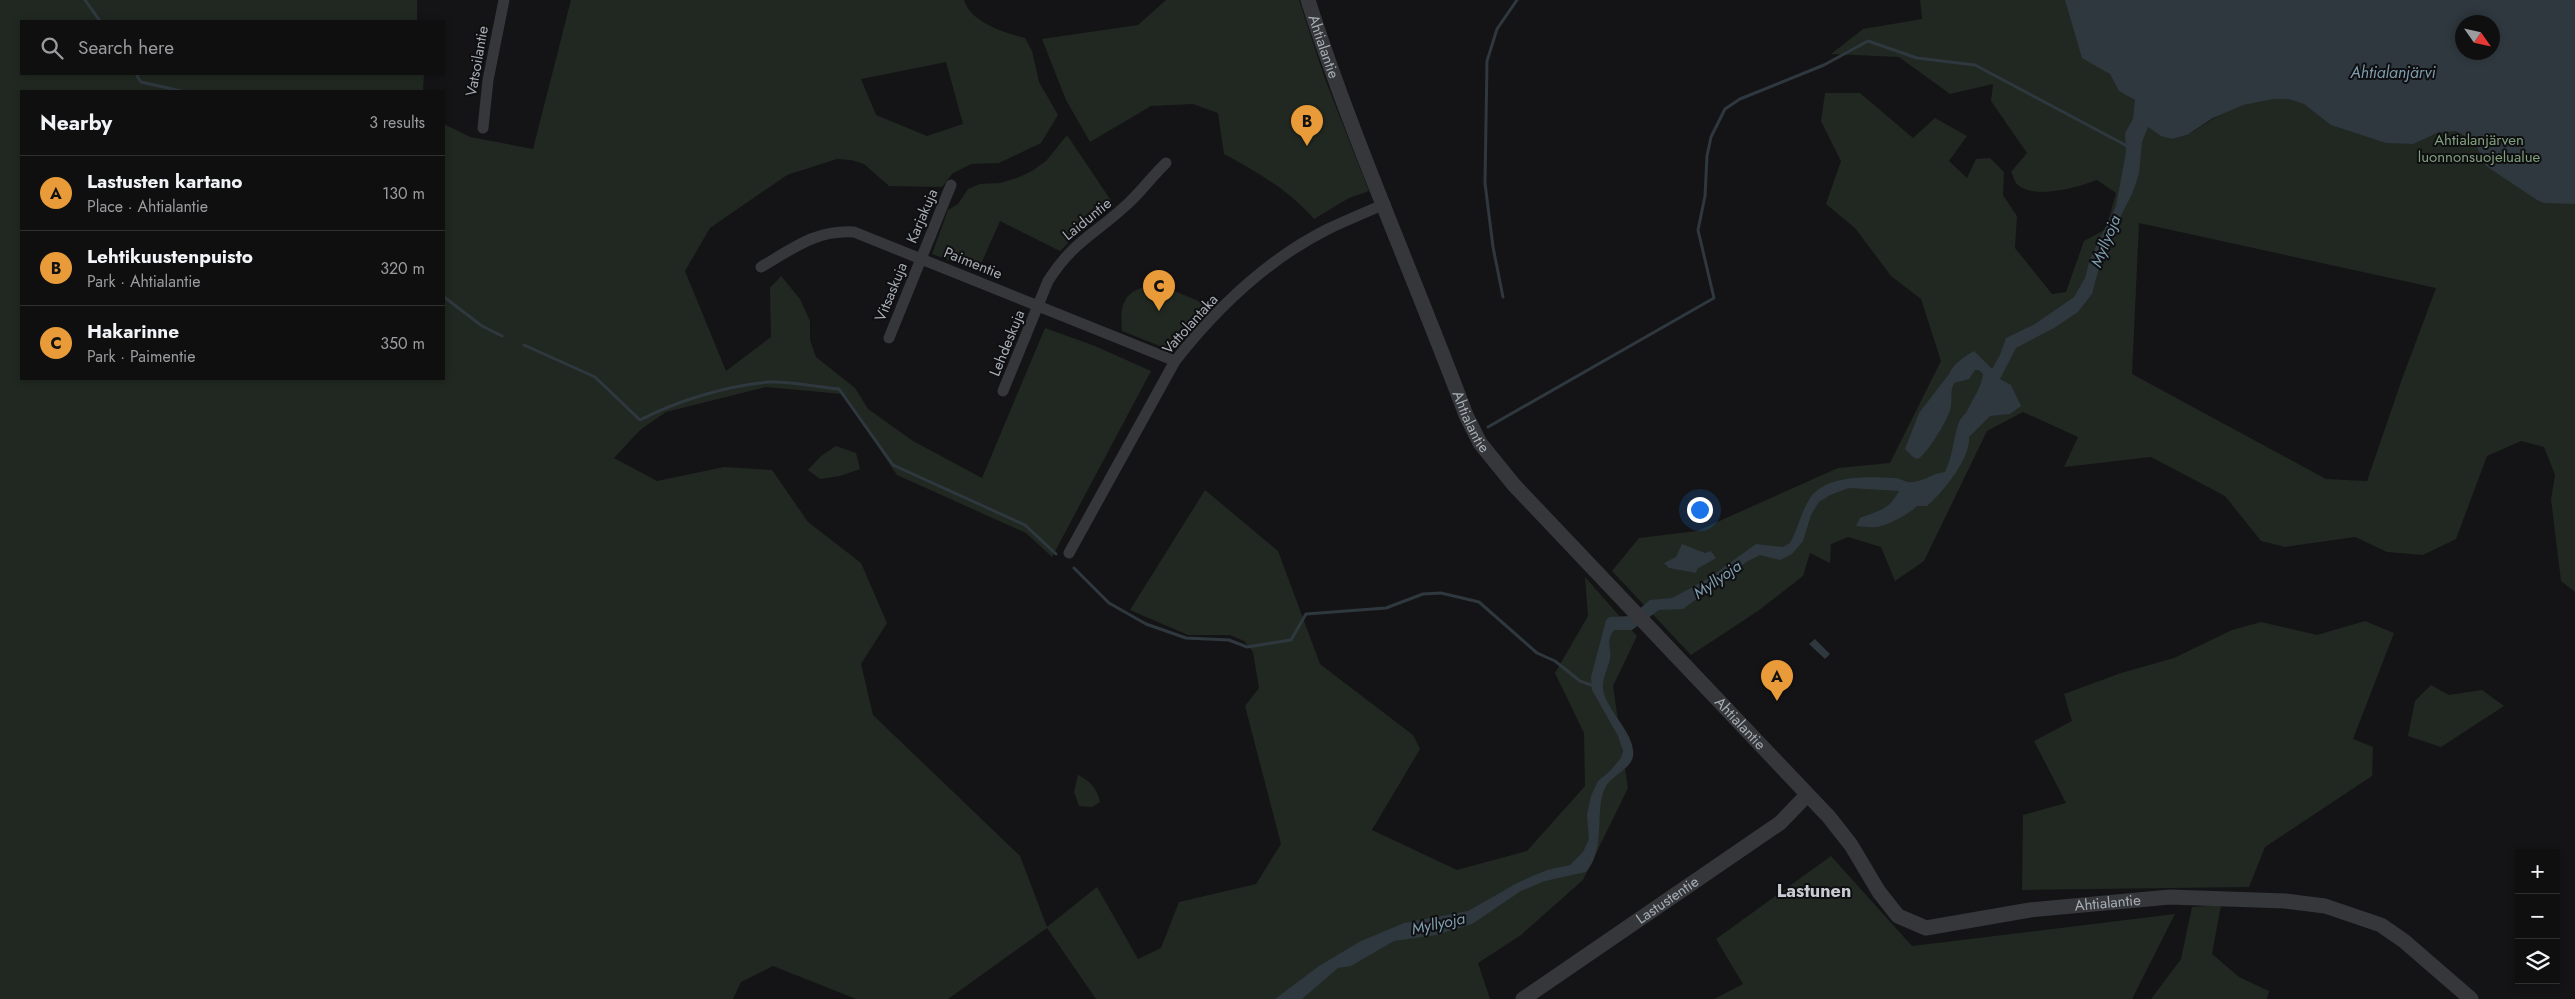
<!DOCTYPE html>
<meta charset="utf-8">
<style>
:root{--surface:#0f0f10;--page:#181819;--text:#f1f3f6;--muted:#9b9c9f;--line:#2f2f30;--accent:#e99b39}
body{margin:0;font-family:Jost,sans-serif;background:var(--page);color:var(--text)}
.controls{position:absolute;right:15px;bottom:15px;display:grid;overflow:hidden;border-radius:0px;box-shadow:0 2px 8px #0003}
.controls button{width:45px;height:45px;display:grid;place-items:center;padding:0;border:0;border-bottom:1px solid var(--line);background:var(--surface);color:var(--text);font:25px sans-serif}
.compass{position:absolute;left:2455px;top:15px;width:45px;height:45px;border-radius:50%;background:var(--surface);box-shadow:0 2px 8px #0003;rotate:124deg}
.you{position:absolute;left:1699px;top:509px;width:18px;height:18px;margin:-12px;border:4px solid #fff;border-radius:50%;background:#1a73e8;box-shadow:0 0 0 8px #1a73e833}
.badge{display:grid;place-items:center;width:32px;height:32px;border-radius:50%;background:var(--accent);color:#111;font-size:16px;font-weight:700}
.pin{position:absolute;translate:-50% -41px;filter:drop-shadow(0 1px 2px #0008)}
.pin::after{content:'';position:absolute;top:26px;width:18px;height:15px;background:inherit;clip-path:polygon(0 0,100% 0,50% 100%)}
.list{margin:0;padding:0;list-style:none}
h2{display:flex;justify-content:space-between;align-items:center;height:65px;margin:0;padding:0 20px;font-size:21px}
h2 small{font-size:16px;font-weight:400;color:var(--muted)}
.list li{display:grid;grid-template-columns:32px 1fr auto;gap:15px;align-items:center;box-sizing:border-box;height:75px;padding:0 20px;border-top:1px solid var(--line)}
.list b{display:block;font-size:19px;white-space:nowrap}
.list p{margin:0;font-size:16px;white-space:nowrap;color:var(--muted)}
.list em{font-size:16px;font-style:normal;color:var(--muted)}
.icon{flex:none;width:28px;height:28px;fill:none;stroke:currentColor;stroke-width:2;stroke-linecap:round;stroke-linejoin:round}
.map{position:relative;flex:none;width:2575px;height:999px;overflow:hidden}
.search{position:absolute;background:var(--surface);box-shadow:0 2px 8px #0003;left:20px;top:20px;width:425px;height:55px;display:flex;align-items:center;gap:12px;box-sizing:border-box;padding:0 18px;border-radius:0px;color:var(--muted);font-size:19px}
.panel{position:absolute;background:var(--surface);box-shadow:0 2px 8px #0003;left:20px;top:90px;width:425px;height:290px;border-radius:0px}
.map>svg:first-child{display:block}
</style>
<div class="map">
<svg width="2575" height="999" viewBox="0 0 2575 999">
<rect width="100%" height="100%" fill="#141416"/>
<!-- green -->
<path fill="#202821" fill-rule="evenodd" d="M0,0H417V21H21V74H424L423,91H21V379H444V124L470,137L533,149L571,0H964C970,22 1005,33 1025,38L1032,51L1039,82L1058,115L1041,143L999,163L971,164L953,173L942,187L889,186L864,164L851,160L837,159L787,175L710,228L685,271L726,371L771,337L770,288L781,276L800,299L810,321V340L816,357L855,388L868,409L913,441L982,478L1045,328L1095,346L1151,371L1052,557L1026,533L897,475L842,394L766,387L666,412L640,430L614,458L657,481L724,467L772,470L808,522L861,563L887,623L861,664L873,715L1020,856L1047,927L1097,887L1138,959L1161,948L1179,902L1256,884L1281,844L1245,706L1259,688L1253,652L1244,641L1230,635H1188L1130,610L1205,490L1278,551L1320,664L1413,735L1420,749L1372,830L1457,870L1527,851L1585,786L1584,733L1555,673L1588,616L1585,577L1637,636L1613,686L1628,788L1583,880L1521,935L1478,963L1490,999H1096L1047,928L948,999H856L773,966L741,982L733,999H0ZM946,62L963,124L927,136L876,115L861,79Z
M1166,0H1299L1325,79L1369,191L1349,198L1314,219C1289,190 1257,172 1224,154L1218,113L1193,104L1151,106L1090,142L1066,100L1042,39L1138,25Z
M1920,0H2575V592L2561,581L2551,499L2555,475L2544,447L2521,441L2487,456L2456,539L2423,555L2387,552L2355,537L2285,547L2261,541L2225,496L2151,457L2064,467L2078,437L2023,412L1987,431L1924,561L1895,581L1881,547L1848,537L1831,544L1830,563L1810,553L1803,576L1758,611L1691,655L1612,571L1639,538L1697,531L1838,468L1890,463L1941,361L1921,299L1891,276L1855,228L1826,204L1841,161L1821,121L1825,93H1860L1913,138L1935,118L1967,136L1949,161L1967,178L1976,159L1990,158L2004,172L2003,195L2017,216L2015,248L2052,294L2066,292L2084,241L2106,229L2116,193L2097,180C2079,187 2032,201 2016,183C2014,180 2013,175 2011,172L2027,153L1991,101L1993,84L1950,94L1899,57L1831,54L1863,29L1922,19ZM2462,22H2492V52H2462ZM2193,107L2221,114L2187,135L2172,139ZM2139,223L2436,288L2402,379L2367,481L2326,479L2132,374Z
M1067,135L1114,205L1084,227L1060,251L1000,221L978,271L932,254L948,210L958,204L968,189L980,184L1000,183L1017,178L1032,171L1046,161Z
M1157,284L1206,304L1165,348L1122,331C1119,300 1126,289 1157,284Z
M836,446L856,453L860,469L840,476L820,479L808,470L821,456Z
M2365,621L2394,633L2353,739L2373,747L2372,776L2265,847L2249,887L2022,890L2023,815L2066,803L2034,741L2072,721L2064,694L2121,673L2174,658L2232,630L2261,622L2317,635Z
M2431,685L2449,695L2482,690L2504,706L2441,747L2408,736L2415,701Z
M1078,775C1090,781 1097,788 1100,802L1092,807L1079,806L1074,792Z
M1831,856L1912,946L2175,914L2132,999H1714L1743,984L1716,939Z
M2221,905L2212,954L2239,977L2269,991L2267,999H2151L2181,959L2192,907Z"/>
<!-- water -->
<path fill="#2e383e" fill-rule="evenodd" d="M2065,0H2575V204L2544,203L2537,200L2486,166L2474,141L2456,131L2437,133L2413,144L2386,143L2331,125L2304,104L2289,99H2273L2243,105L2213,118L2187,135L2172,139L2161,136L2148,127L2142,142L2139,174L2132,194L2104,249L2092,294L2078,312L2054,328L2016,348L2000,379L2011,385L2021,406L2010,414L1990,416L1969,437C1971,458 1943,492 1927,506H1917C1909,514 1887,526 1876,527C1869,528 1863,526 1856,526L1860,518C1879,510 1888,511 1899,491L1849,488L1830,495L1819,502L1811,515L1803,541L1792,554L1780,560L1760,555L1748,561L1683,609L1659,610L1632,630H1614C1605,643 1612,647 1610,659C1608,669 1602,678 1603,688C1605,709 1631,729 1633,750C1636,769 1612,773 1605,788C1594,810 1607,848 1586,872L1545,881L1521,891L1472,924L1436,935L1394,941L1351,966L1338,968L1302,999H1275L1319,966L1361,941L1404,923L1468,911L1519,882L1547,870L1570,865L1583,852L1589,839L1587,815L1591,796L1598,781L1610,771L1621,758L1623,751L1618,736L1592,690L1591,677L1606,620L1610,617L1631,616L1650,600L1672,598L1709,578L1756,544L1783,547L1790,543C1798,529 1801,512 1810,498C1827,474 1869,477 1894,478C1901,478 1905,483 1912,482C1925,481 1933,473 1945,472C1953,455 1953,439 1959,422C1961,417 1966,414 1968,409C1974,397 1981,388 1983,374L1979,370H1975L1969,379L1954,383C1950,392 1952,397 1951,406C1950,417 1927,454 1918,459L1914,458L1905,449L1919,413L1949,374C1954,363 1964,357 1974,351L1992,369L2000,355L2006,338L2035,324L2074,297L2085,278L2090,259L2116,206L2126,152L2125,133L2133,119L2135,100L2119,91L2110,74L2082,58ZM2462,22H2492V52H2462Z
M1682,544L1705,553L1711,551L1716,558L1697,569L1696,573L1669,568L1664,563L1676,557Z
M1815,639L1830,654L1825,659L1809,644Z"/>
<g fill="none" stroke-linecap="round" stroke-linejoin="round">
<!-- stream -->
<path stroke="#2e383e" stroke-width="3" d="M85,0L100,21
M137,76L141,82L181,91
M444,297L482,326L502,336
M1503,297L1493,247L1485,183L1487,61L1497,29L1517,0
M524,345L595,377L640,420C679,400 726,386 769,382C791,381 817,387 839,389L893,465L1025,525L1056,554
M1488,427L1714,298L1698,230L1705,196L1707,156L1711,137L1725,109L1740,99L1824,65L1868,41L1917,58L1975,65L2129,147
M1074,568L1109,603L1146,624L1186,638L1229,640L1247,647L1291,640L1306,614L1386,608L1423,594L1441,593L1479,602L1537,653L1555,661L1580,681L1594,686"/>
<!-- minor -->
<path stroke="#35373b" stroke-width="11" d="M483,128L488,80L504,0
M761,267C794,248 815,230 854,232L1175,361
M889,338L951,185
M1003,391L1048,281C1072,243 1092,236 1123,208C1139,195 1151,177 1166,163
M1069,553L1175,361C1216,309 1268,259 1328,229C1347,220 1366,212 1385,204"/>
<!-- tertiary -->
<g stroke="#35373b" stroke-width="15">
<path id="s1" d="M1308,0C1353,141 1414,276 1466,415L1480,443L1514,485L1829,817L1851,845L1879,892L1898,916L1926,928L2030,910L2170,897L2285,901L2325,906L2381,925L2404,941L2471,999"/>
<path id="s2" d="M1523,999L1780,823L1807,795"/>
</g>
</g>
<g text-anchor="middle" stroke-width="4" stroke-linejoin="round" paint-order="stroke">
<!-- street labels -->
<g font-size="15" fill="#a6adb5" stroke="#0f0f11">
<text dy="5" stroke="none"><textPath href="#s1" startOffset="49">Ahtialantie</textPath></text>
<text transform="translate(477 61) rotate(-80)" y="5">Vatsoilantie</text>
<text transform="translate(922 216) rotate(-67)" y="5">Karjakuja</text>
<text transform="translate(1087 219) rotate(-39)" y="5">Laiduntie</text>
<text transform="translate(973 263) rotate(22)" y="5">Paimentie</text>
<text transform="translate(891 292) rotate(-68)" y="5">Vitsaskuja</text>
<text transform="translate(1190 324) rotate(-48)" y="5">Vattolantaka</text>
<text transform="translate(1007 343) rotate(-68)" y="5">Lehdeskuja</text>
<text dy="5" stroke="none"><textPath href="#s1" startOffset="452">Ahtialantie</textPath></text>
<text dy="5" stroke="none"><textPath href="#s1" startOffset="858">Ahtialantie</textPath></text>
<text dy="5" stroke="none"><textPath href="#s2" startOffset="175">Lastustentie</textPath></text>
<text dy="5" stroke="none"><textPath href="#s1" startOffset="1322">Ahtialantie</textPath></text>
</g>
<!-- park labels -->
<g font-size="15" fill="#80a07e" stroke="#0f0f11">
<text x="2479" y="145">Ahtialanjärven<tspan x="2479" dy="17">luonnonsuojelualue</tspan></text>
</g>
<!-- water labels -->
<g font-size="16" font-style="italic" fill="#7f9eaf" stroke="#0f0f11">
<text x="2393" y="78">Ahtialanjärvi</text>
<text transform="translate(2105 241) rotate(-68)" y="6">Myllyoja</text>
<text transform="translate(1717 579) rotate(-35)" y="6">Myllyoja</text>
<text transform="translate(1438 923) rotate(-12)" y="6">Myllyoja</text>
</g>
<!-- quarter labels -->
<g font-size="18" font-weight="bold" fill="#c7cbd2" stroke="#0f0f11">
<text x="1814" y="897">Lastunen</text>
</g>
</g>
</svg>
<div class="controls">
<button>+</button>
<button>−</button>
<button><svg class="icon" aria-label="layers" viewBox="0 0 24 24"><path d="M12 4l9 5-9 5-9-5zM3 14l9 5 9-5"/></svg></button>
</div>
<svg class="compass" viewBox="-18 -18 36 36"><path d="M0-13l5 13h-10z" fill="#e53935"/><path d="M0 13l5-13h-10z" fill="#9b9c9f"/></svg>
<div class="you"></div>
<div class="pin badge" style="left:1777px;top:701px">A</div>
<div class="pin badge" style="left:1307px;top:146px">B</div>
<div class="pin badge" style="left:1159px;top:311px">C</div>
<div class="search"><svg class="icon" aria-label="search" viewBox="0 0 24 24"><circle cx="10" cy="10" r="6"/><path d="M15 15l6 6"/></svg>Search here</div>
<section class="panel">
<h2>Nearby<small>3 results</small></h2>
<ul class="list">
<li><span class="badge">A</span><div><b>Lastusten kartano</b><p>Place · Ahtialantie</p></div><em>130 m</em></li>
<li><span class="badge">B</span><div><b>Lehtikuustenpuisto</b><p>Park · Ahtialantie</p></div><em>320 m</em></li>
<li><span class="badge">C</span><div><b>Hakarinne</b><p>Park · Paimentie</p></div><em>350 m</em></li>
</ul>
</section>
</div>
